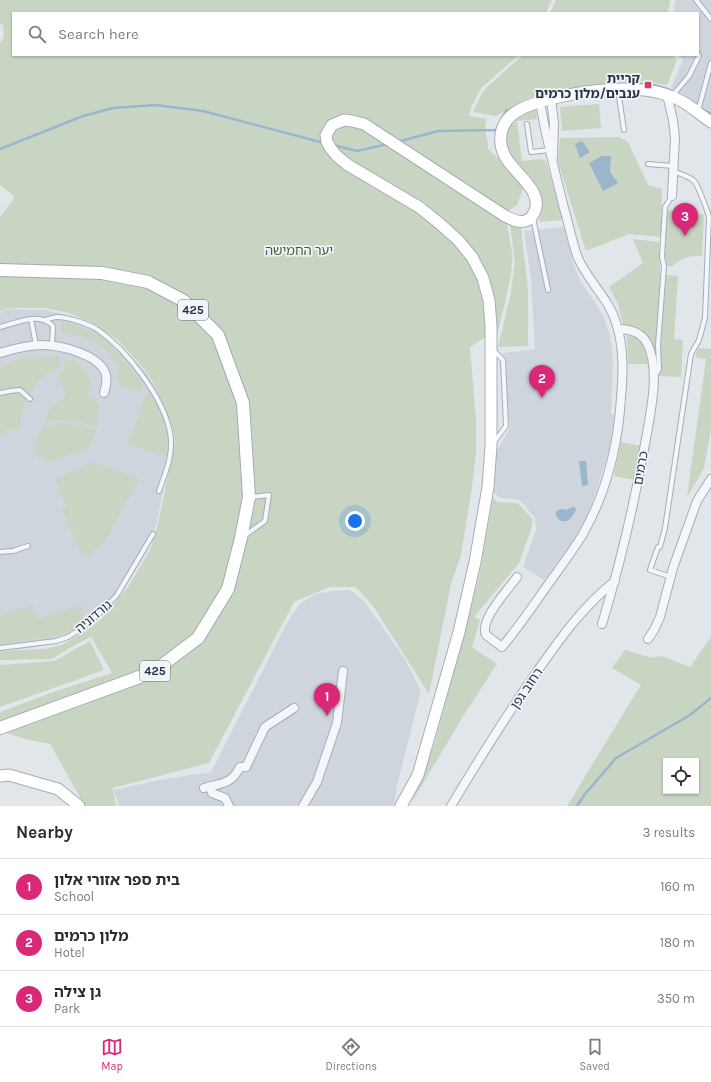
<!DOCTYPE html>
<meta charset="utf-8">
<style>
:root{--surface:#fff;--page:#f2f2f3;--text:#2b2b33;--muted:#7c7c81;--line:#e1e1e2;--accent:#db2777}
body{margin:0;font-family:Karla,"Noto Sans Hebrew",sans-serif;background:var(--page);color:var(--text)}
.controls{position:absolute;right:12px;bottom:12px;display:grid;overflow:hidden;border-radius:0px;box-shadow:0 1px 3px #0004}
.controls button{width:36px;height:36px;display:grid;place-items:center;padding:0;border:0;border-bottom:1px solid var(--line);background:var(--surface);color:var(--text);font:20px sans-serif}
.you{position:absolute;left:355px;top:521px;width:14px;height:14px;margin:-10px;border:3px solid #fff;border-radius:50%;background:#1a73e8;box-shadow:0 0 0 6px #1a73e833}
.badge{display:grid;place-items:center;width:26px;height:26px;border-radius:50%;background:var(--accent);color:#fff;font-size:13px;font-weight:700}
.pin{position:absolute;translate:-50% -33px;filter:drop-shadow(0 1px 2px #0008)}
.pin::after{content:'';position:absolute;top:21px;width:14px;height:12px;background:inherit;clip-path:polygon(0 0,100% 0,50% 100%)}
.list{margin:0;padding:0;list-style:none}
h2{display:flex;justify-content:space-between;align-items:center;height:52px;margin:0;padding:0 16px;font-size:17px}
h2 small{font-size:13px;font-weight:400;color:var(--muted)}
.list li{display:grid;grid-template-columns:26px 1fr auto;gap:12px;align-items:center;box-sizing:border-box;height:56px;padding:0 16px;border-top:1px solid var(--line)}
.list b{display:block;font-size:15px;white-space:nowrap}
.list p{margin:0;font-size:13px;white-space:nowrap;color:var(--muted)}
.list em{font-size:13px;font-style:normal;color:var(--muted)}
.icon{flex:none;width:22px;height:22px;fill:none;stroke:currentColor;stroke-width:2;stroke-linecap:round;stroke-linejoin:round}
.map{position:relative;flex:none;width:711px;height:806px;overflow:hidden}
.search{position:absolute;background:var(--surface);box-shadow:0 1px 3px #0004;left:12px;right:12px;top:12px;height:44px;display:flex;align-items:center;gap:10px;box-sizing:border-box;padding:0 14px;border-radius:0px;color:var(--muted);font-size:15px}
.sheet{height:220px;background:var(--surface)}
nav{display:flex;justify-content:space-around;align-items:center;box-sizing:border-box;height:56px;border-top:1px solid var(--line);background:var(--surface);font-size:11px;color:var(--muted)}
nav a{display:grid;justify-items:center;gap:2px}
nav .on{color:var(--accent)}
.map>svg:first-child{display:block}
</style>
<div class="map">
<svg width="711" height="806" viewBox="0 0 711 806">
<rect width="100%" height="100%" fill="#e1e6eb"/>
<!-- built -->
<path fill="#cfd5dd" d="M676,0H711V117L691,102L685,95L671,88L683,59L678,55H698V13H673Z
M564,227L574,266L580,280L603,315L609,332L612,349L613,366L611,414L615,415L609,451L597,489L587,516L571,544L544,580L523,567L536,530L535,518L521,501L516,499L501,498L491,491L496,452L510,428L503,353L535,349L531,280L524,231Z
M16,309L46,310L65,315L88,324L117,342L146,372L170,417L173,442L157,521L148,550L124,589L90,626L57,643L31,648L0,651V313L5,310Z
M350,590L363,600L386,632L406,661L421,691L397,786L394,806H119L114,790L165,779L211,772L288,621L300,604L315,594L333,591Z"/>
<!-- green -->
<path fill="#c8d5c2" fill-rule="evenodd" d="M0,0H552L546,13H13V55H519L481,88L474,101L475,103L472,104L469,116L487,119C482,128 489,139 488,149L515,174L523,189L517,205L507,212C505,229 514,247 512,264C509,294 499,323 493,352L489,335L470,347L476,421V453L472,487L461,555L451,584L429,694L373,606L356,587H329L294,602L209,763L113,788L116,806H85L50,744L25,739L0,731V712L59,690L112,673L91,637L73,646L52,659L0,660V651L44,649L62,645L90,628L103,617L128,587L150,550L158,523L175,441L171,421L166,409L147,372L118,340L90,322L69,313L44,308H17L5,309L0,312V217L13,200V195L0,185V43L4,37L3,25L0,24Z
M556,0H670L668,13H550Z
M523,55H672L677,60L667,85L635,80L547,92L524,100L496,116L473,112L481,95L487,87Z
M599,104L601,128L562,131L560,107Z
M536,109L537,119L517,121L522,161L540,159L546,161L563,220L539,222L542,200L539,189L508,151C504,127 514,117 536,109Z
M619,137L628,142L648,185L662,189L661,237L629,234L586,251L558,162L560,138Z
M667,210L704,215L702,256C690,256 681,257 673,266H668L665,256Z
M510,224L521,228L528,290V346L498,347L510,297L515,263Z
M633,239L659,242L660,274L678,276L674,339L683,340L681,377L658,376C655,346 655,334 623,324L618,304L609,287L643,263Z
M62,322L76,325L95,333L109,343L142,381V392L122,387L118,380V365L103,347L89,338L61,332Z
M629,335C644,337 646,352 648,364H628L627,336Z
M698,348L711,349V429L704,468L687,497L706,359L695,357Z
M60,356V367C43,374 31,388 24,405C21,412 21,422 19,429H8L4,435H0V369L19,359Z
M65,360H74C89,375 93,377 87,398L96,400L100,404L97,427L81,422L62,420L45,422L49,410L66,396L58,373L63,372Z
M147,392C158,404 167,424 168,441C168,446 167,452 166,457L128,444Z
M62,423L81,425L96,430L90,447L46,463L45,457L39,459L34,448L43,425H48Z
M621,442L642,446L634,480L614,476Z
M95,462L139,479L104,544L84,558L61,509L66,506L55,479Z
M493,498L498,502L518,503L533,520L531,530L519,563L474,617L480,620L472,647L497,664L465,713L412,802L435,742L479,577Z
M33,605L37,619L83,605L82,620L70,631L52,637L0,644V616Z
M711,637V806H567L641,685L612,668L625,650L651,658L662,656L690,667ZM666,761H696V791H666Z
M90,641L104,670L0,707V665L54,661Z"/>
<!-- water -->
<path fill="#9ab6cd" d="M582,141L590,152L580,158L575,144Z
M602,156H611L610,172L618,183L603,191L589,163Z
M579,461H586L588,485L582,486Z
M572,507H575L576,510C572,518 567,524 559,520L555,514L558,510L562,509L566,510Z"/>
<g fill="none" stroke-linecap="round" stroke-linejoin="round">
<!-- stream -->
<path stroke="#9ab6cd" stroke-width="2.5" d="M634,84C647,83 664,86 676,93
M702,109L711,114
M502,118L506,111L514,108
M397,142L438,131L496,130L498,126
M333,145L357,151L388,144
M0,149L83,116L113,108L155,105L203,111L324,143
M577,806L585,794L616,758L690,715L711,698"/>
<defs>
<path id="lane" d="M696,0L711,19
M618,90L624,130
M672,96L689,76L699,56L698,54
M698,111L711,63
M527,124L531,152L550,150
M648,164L673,166
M533,218L548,290
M31,319L36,345
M45,320C49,319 53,317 57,317C67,317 90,324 98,330C127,350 163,397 170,432C174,454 166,471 159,491
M0,327C17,323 39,311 53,326L52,346
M653,373H657L659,369L658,345L664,266L662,257L665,207L672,196
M0,393L10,391L20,390L30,399
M494,442L506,426L503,360L494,351
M244,536L265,521L269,495L251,497
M0,552L13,551L28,546
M671,577L650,570L658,547H660L665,528L691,354L699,340L705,318L709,217C708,212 697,183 694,181C689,176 680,174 673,171
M0,648L56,641L68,637L82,628L100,613L117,595L153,534"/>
<path id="street" d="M667,95L673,120L675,138L672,196
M551,99L554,123L553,157
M0,353C13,349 28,345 42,345C60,345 97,354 105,372C108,379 106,387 104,393
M517,577C508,590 479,620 486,635L502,647C518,628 532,607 547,586C559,569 572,552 583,534C606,493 618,445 621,398C623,374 624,349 617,326C610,299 589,283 578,258C572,242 569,225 564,208C555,173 546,138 540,102
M602,624C620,565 634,505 645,444C650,415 661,370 647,343C641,332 629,329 618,329
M648,639L654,630L660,617L673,568L697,501L711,479
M211,786L212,793L225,798L229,806
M204,788C221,783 231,785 240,767H246L265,727L294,708
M303,806L317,782L337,723L343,671
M451,806C478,761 506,716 536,673C560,639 582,607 615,581"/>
<path id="secondary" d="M0,776L9,775L58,789L79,806
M401,806L418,775L459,632L475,562L488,487L491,446V326L489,300L483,278L472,257L458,240L439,223L419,207L348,165L337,156L331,149L327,142L326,135L332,125L344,120L352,121L364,124L505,216C511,219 518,223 525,221C529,220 532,217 534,213C546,190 509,171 503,152C499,141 500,130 507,120C523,98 598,89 625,89C639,89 654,90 667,95C685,100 696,112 711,122"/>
<path id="primary" d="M0,270L102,273L148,282L184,301L218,335L243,403L249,497L241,538L228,589L198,638L153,672L0,728"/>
</defs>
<!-- lane casing -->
<use href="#lane" stroke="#a6adb6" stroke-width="6"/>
<!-- street casing -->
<use href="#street" stroke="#a6adb6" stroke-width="10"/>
<!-- secondary casing -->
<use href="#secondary" stroke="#a6adb6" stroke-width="13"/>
<!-- primary casing -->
<use href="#primary" stroke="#9fabb7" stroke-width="14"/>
<!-- lane -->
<use href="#lane" stroke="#f4f6f9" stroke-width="4"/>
<!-- street -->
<use href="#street" stroke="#f4f6f9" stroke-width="8"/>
<!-- secondary -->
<use href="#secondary" stroke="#fff" stroke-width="11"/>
<!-- primary -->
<use href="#primary" stroke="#fff" stroke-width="12"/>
</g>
<!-- markers -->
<rect fill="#d73e5f" stroke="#f1f4f8" stroke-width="1.5" x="644" y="81" width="8" height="8" rx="2"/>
<g text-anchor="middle" stroke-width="3.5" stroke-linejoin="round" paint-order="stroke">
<!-- shield labels -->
<g fill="#f1f4f8" stroke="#646e7a" stroke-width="1">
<rect x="178" y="300" width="30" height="20" rx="3"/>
<rect x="140" y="661" width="30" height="20" rx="3"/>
</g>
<g font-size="12" font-weight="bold" fill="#283444">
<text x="193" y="314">425</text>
<text x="155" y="675">425</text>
</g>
<!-- poi labels -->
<g font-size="13" font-weight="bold" fill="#283444" stroke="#f1f4f8" text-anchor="end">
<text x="640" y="83">קריית<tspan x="640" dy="15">ענבים/מלון כרמים</tspan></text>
</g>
<!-- park labels -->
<g font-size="13" fill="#406034" stroke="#f1f4f8">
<text x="299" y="255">יער החמישה</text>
</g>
<!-- street labels -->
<g font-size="13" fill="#283444" stroke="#f1f4f8">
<text transform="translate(640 468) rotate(-80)" y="5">כרמים</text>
<text transform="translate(93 616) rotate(-40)" y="5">גורדוניה</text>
<text transform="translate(526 688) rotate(-56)" y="5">רחוב גפן</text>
</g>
</g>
</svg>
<div class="controls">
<button><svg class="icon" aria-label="locate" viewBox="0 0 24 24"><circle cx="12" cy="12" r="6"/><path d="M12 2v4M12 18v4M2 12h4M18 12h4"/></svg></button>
</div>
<div class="you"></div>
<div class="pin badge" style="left:327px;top:716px">1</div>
<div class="pin badge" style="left:542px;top:398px">2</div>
<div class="pin badge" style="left:685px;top:236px">3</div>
<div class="search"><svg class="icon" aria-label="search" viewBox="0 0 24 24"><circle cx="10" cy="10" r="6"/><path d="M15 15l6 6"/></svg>Search here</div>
</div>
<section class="sheet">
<h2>Nearby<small>3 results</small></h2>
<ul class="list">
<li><span class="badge">1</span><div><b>בית ספר אזורי אלון</b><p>School</p></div><em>160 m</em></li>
<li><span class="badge">2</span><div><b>מלון כרמים</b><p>Hotel</p></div><em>180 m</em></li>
<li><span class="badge">3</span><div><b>גן צילה</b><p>Park</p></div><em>350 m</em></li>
</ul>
</section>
<nav>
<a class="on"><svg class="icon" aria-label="map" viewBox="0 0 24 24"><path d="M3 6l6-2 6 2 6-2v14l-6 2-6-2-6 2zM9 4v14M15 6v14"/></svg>Map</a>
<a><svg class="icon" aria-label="directions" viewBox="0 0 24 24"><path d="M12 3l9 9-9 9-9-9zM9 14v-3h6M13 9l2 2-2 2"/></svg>Directions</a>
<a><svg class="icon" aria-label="saved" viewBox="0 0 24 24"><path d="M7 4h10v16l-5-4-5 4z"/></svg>Saved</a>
</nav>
